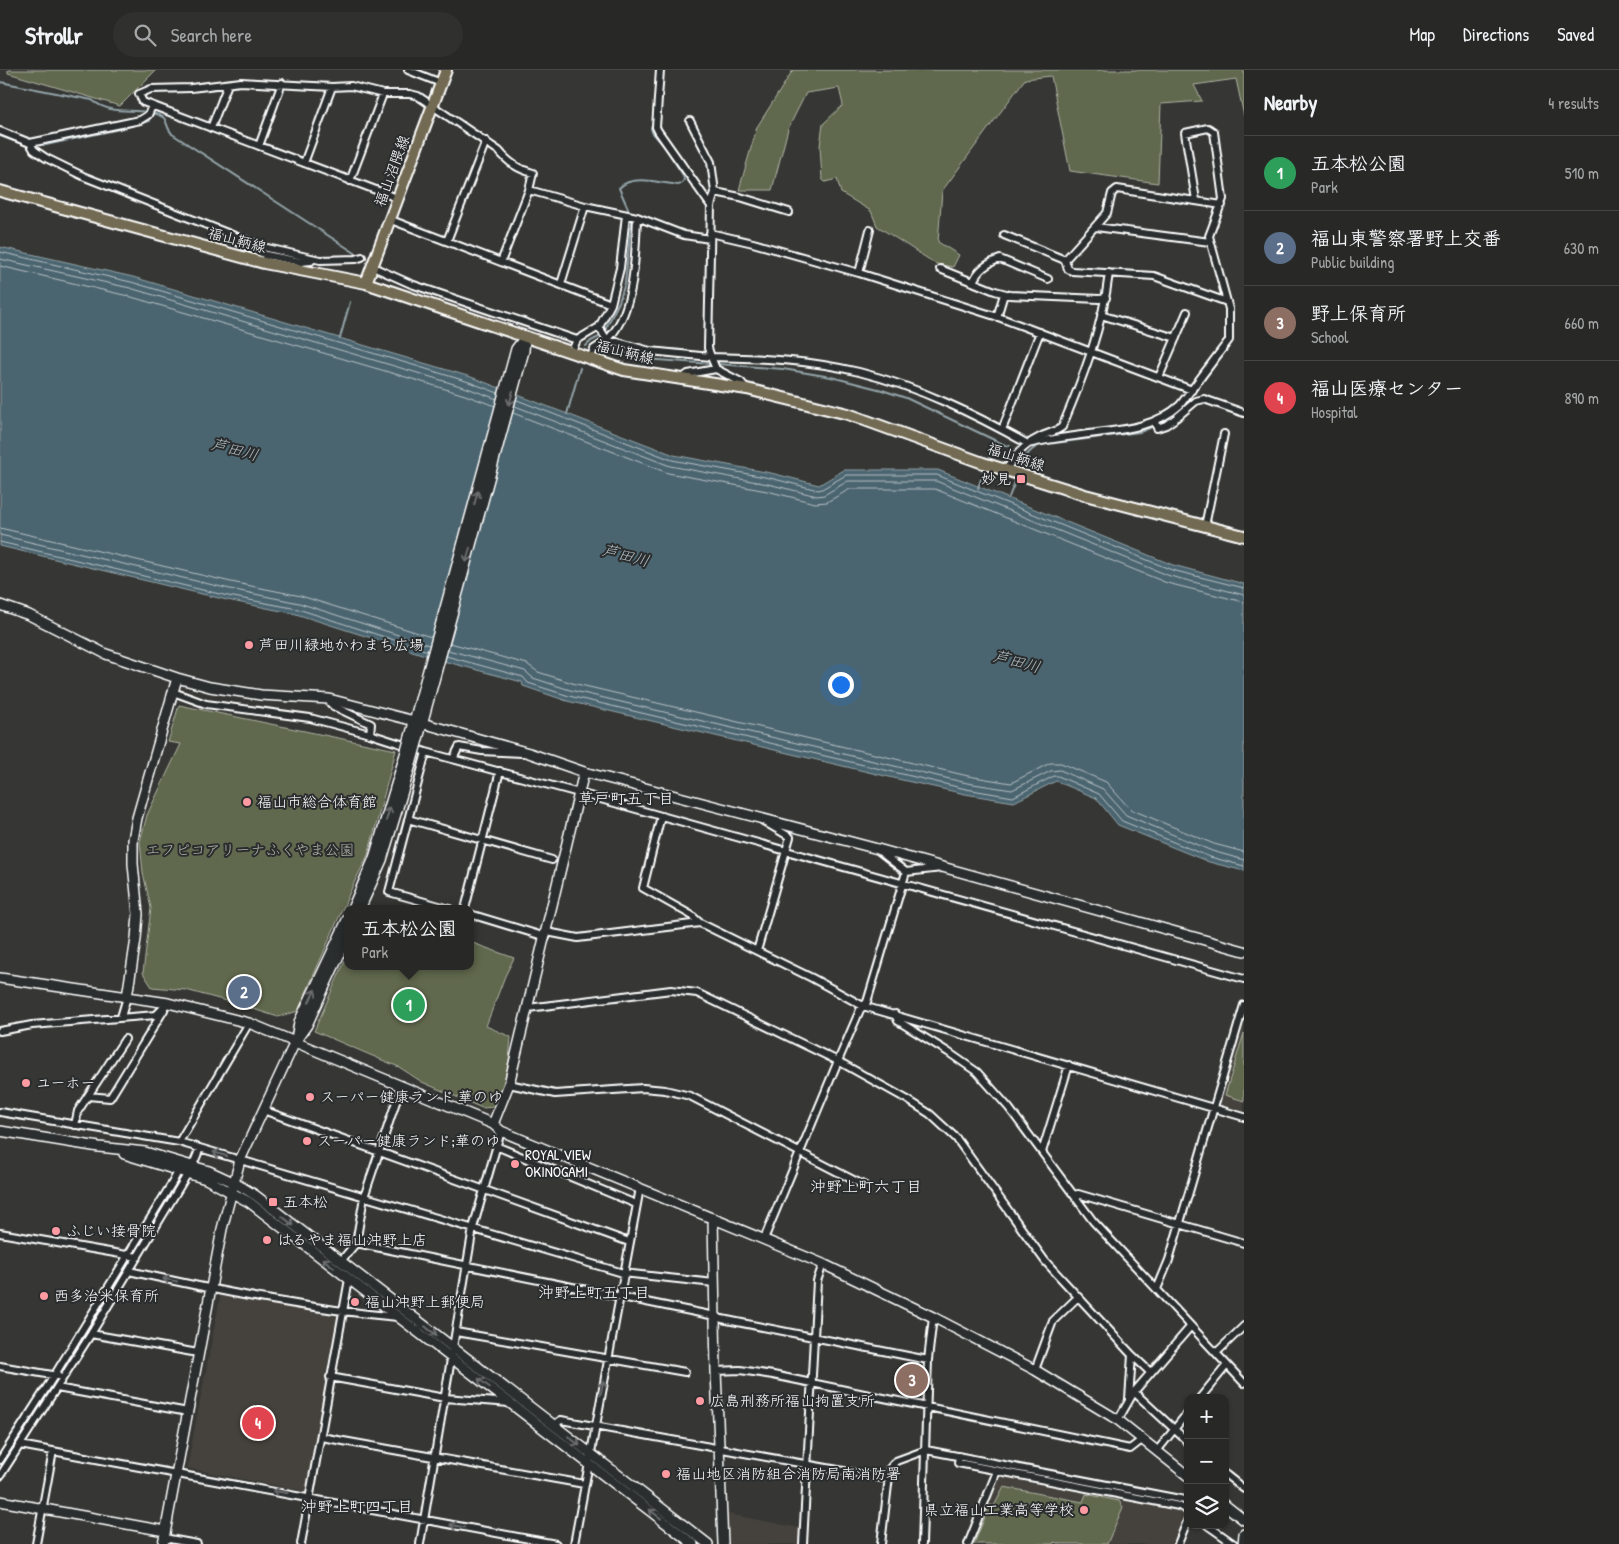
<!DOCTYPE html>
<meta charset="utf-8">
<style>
:root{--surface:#282927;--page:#30312f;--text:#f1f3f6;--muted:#a5a6a7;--line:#444544;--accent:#8c9099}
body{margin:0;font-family:"Patrick Hand","Klee One",sans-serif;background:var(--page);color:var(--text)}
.controls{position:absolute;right:15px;bottom:15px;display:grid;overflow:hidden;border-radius:10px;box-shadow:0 1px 4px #0004}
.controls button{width:45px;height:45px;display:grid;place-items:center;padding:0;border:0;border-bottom:1px solid var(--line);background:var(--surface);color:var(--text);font:25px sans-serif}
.you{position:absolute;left:840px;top:614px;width:18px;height:18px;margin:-12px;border:4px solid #fff;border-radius:50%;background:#1a73e8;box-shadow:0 0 0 8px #1a73e833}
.badge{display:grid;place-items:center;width:32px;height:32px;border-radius:50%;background:var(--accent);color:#fff;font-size:16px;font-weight:700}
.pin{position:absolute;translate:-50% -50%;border:2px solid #fff;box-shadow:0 1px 5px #0006}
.popup{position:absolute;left:344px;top:835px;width:130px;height:65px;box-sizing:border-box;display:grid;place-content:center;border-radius:10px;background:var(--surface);filter:drop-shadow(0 1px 4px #0005);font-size:16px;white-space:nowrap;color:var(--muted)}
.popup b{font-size:19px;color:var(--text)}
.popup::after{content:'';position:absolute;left:50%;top:100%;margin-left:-10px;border:10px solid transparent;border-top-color:var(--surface)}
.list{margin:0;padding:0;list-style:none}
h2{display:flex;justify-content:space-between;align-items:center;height:65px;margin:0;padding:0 20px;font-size:21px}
h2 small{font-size:16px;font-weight:400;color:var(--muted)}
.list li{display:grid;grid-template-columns:32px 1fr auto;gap:15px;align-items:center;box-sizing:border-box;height:75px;padding:0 20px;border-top:1px solid var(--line)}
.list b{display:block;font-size:19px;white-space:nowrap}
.list p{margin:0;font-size:16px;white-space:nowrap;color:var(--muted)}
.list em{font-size:16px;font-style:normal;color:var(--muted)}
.icon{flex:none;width:28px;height:28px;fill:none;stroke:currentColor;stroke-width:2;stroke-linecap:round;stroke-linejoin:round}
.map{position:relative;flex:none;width:1244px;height:1474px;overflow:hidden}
header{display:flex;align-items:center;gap:30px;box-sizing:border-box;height:70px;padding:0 25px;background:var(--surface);border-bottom:1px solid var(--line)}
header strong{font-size:24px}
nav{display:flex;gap:28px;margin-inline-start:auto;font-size:18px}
.search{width:350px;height:45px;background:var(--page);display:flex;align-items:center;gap:12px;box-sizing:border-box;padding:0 18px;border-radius:28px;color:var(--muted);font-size:19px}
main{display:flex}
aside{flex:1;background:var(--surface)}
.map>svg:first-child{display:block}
</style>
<header>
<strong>Strollr</strong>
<div class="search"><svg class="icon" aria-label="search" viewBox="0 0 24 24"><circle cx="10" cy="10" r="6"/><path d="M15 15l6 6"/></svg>Search here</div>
<nav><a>Map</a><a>Directions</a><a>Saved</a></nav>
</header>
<main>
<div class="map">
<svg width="1244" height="1474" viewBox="0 0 1244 1474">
<rect width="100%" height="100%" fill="#363734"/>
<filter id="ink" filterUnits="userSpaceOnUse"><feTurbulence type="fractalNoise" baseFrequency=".02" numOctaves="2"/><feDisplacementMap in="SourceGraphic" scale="10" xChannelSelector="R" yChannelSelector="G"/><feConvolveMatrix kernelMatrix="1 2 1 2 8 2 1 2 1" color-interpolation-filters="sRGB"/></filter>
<g filter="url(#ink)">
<!-- built -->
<path fill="#44423c" d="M1244,943V1042L1221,1035L1218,1031Z
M221,1223L336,1244L338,1246L325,1307L328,1309L308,1422L187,1398Z
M999,1404L1178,1437L1186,1443L1173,1474H972Z
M728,1444L800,1458L799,1474H729Z"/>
<!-- green -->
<path fill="#61684e" stroke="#b0b4a6" d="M8,0H156L120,36L8,3Z
M793,0H1244V46L1236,9L1194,15L1202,31L1161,34L1158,113L1070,101L1051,6L1025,9L942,121L938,172L959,185L953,197L936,194L877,156L871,141L841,123L837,109L825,112L822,109L820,76L823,54L843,35L839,18L806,23L788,59L772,120H739L757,57Z
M179,635L396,680L368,785L353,815L298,941L278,947L250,938L257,919L237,912L230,932L186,920L152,917L143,903L151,838L143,803L140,772L147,745L181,674L168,672Z
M470,872L514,888L505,906L486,956L511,967L509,990L499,1035L494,1037L482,1038L422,1012L399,997L382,990L314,961L348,884V896H470Z
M1244,963V1031L1225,1025Z
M1004,1417L1083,1432L1086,1424L1119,1431L1123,1437L1107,1474H1061L1054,1472L1053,1474H974L990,1435L994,1436Z"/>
<!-- water -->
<path fill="#4b6570" stroke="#93a3a9" d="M0,177L133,207L471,307L674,385L771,403L819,415L844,400H938L1173,495L1244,514V801L1209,792L1118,755L1096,728L1056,711L1014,732L965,724L902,710L567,631L523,616L522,612L447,592L296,544L227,530L0,476Z"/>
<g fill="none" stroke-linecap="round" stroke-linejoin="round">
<!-- shore -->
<path stroke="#b7c1c6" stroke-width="1" d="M0,182L131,212L413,295L469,312L498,323
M0,189L130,218L411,301L467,318L497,329
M0,196L128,226L409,308L465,325L495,336
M517,330L672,390L770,408L818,420L822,419L846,405H937L1172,500L1244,518
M515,336L670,396L768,414L817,426L824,425L848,411H936L1170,506L1244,525
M513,343L668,403L767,421L815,433L827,432L850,419H935L1167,513L1244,532
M0,458L231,512L301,526L431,567
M0,465L230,519L299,533L429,575
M0,472L228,526L298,539L428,581
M450,573L527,594L538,602L572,613L968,706L1011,713L1050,693H1061L1106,712L1130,739L1214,774L1244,782
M448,580L525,601L533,608L570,620L967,713L1012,720L1051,701L1060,700L1103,719L1126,745L1212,781L1244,790
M446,586L523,607L528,613L569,626L966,719L1013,727L1054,706H1058L1099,724L1122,751L1210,787L1244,796"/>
<!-- stream -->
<path stroke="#93a3a9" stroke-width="2" d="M656,8L657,0
M0,12L92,30C109,44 127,39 147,42
M151,43C173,48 161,51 172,64L355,183L357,186
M0,66L30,77
M35,76L43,74L46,75L124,58L149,51
M630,143L619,118C632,104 661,113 678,115L681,114L684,110L683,105L664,76L652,62L651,58L654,47
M604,262L619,232L625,213L632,147
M340,268L350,232
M586,276L591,271L601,266
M606,278L645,289L712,294
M717,294L783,299L831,307L882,320L906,328L1007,376L1010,375
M1183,338L1228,278
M567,344L580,298
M1162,352L1175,344
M991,379L994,370
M1019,400C1024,389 1028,380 1040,375L1140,362L1150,358
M978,418L981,409
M1009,427L1017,407"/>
<!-- canal -->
<path stroke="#4b6570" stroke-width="8" d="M0,1398L62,1301L179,1111"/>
<defs>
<path id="street" d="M408,0L441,13
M690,51L711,92L715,122
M211,58L228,14
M0,61L30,73L34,80L46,88L85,107L263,177L320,190L356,189L362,187
M30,73L140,50L148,45L152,36
M259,76L282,13
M304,93L332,17
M350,111L383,24
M529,120L585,136L637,147L684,165L710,169
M397,128L143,32L139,24L151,19L191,18L241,12L332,17L351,16L383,24H410L418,26L499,81C509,93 518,99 533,103L529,120L501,192
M1222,135L1117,119L1112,123L1107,143L1065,190L1068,199L1072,201L1154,206L1227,232
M711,136L715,122L740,127L789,142
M391,150L611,234
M1096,157L1210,172
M870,160L859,203L1001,248L1192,320
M710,163L753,173L859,203
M1004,165L1065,190
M227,167L266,185L264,193
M447,171L486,71
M266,185L301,192L311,191
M373,197L411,214L577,270
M940,199L995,221L1010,225L1099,229L1106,228
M973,212C978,200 987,193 1000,189L1048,209
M561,214L585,136
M1101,245L1176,268
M997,247L1004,224
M599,257L607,270
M605,272C636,244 635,186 637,147
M571,283L577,270L599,257L611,234L620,198L626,145
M590,289L594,279L605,272H617L650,281L711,287L708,278L711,136L658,61L656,57L660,0
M716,299L741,312L746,318
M1159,307L1187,242
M681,309L688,304L716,299L711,287C760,288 811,290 859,302C919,317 974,344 1028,374C1048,369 1068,367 1089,364C1120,360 1155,358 1180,335L1229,270V239L1209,166L1223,129L1214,62L1208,58L1185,63L1196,130
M1155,352L1157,358L1166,355L1176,348L1196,331L1204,329L1244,343
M1002,360L1040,262
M1006,400C1014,386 1025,374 1040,367C1047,363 1056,362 1062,357C1083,308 1103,256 1109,203
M1205,456L1224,364
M173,622L206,634L310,648L370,664L426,682
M329,629L330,633L333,636L371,654L370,664
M453,689L459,677L482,681L522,683
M661,746L643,818L691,845L700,853
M408,749L552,790
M906,802L942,798
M450,839L389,822L426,682L579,723L1244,909
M465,839L500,701
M470,844L546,867
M547,862L578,868L700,853L812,908L863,936L1244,1047
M757,881L790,767L763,751
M528,938L671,920L697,923L838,991L908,1030L930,1044L956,1068L1045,1191L1132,1285L1150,1302
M895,944L898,951L948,982L977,1002L1009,1038L1093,1151L1244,1313
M121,947L127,927
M0,961L32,955L156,945L168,933
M509,1014L555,1024L643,1018L665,1020L690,1026L865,1116
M88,1026L110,1028L164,940
M263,1040L629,1172
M0,1042L179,1072L623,1203L714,1213
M75,1055L78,1041L125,969
M179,1072L249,953
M496,1076L636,1134
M1042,1082L1069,995
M193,1095L200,1078
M1074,1125L1078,1124L1244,1173
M0,1163L138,1187
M764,1169L838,991L860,940L867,932L906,802L879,781
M356,1173L710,1245L722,1249L928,1290
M341,1191L356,1173L364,1127L401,1017
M129,1201C218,1221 307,1239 398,1247
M1157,1219L1169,1190L1244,935
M456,1262L685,1302
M91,1264L198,1283
M1216,1283L1244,1256
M0,1296L58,1306
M1035,1300L1053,1251L1078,1227
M716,1301L740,1300L773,1305L1130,1379L1143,1369
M330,1307L445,1328L510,1333
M57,1318L188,1342
M1134,1322L1188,1372
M1200,1328L1227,1295
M1129,1329L1132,1285
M1118,1350L1134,1322L1191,1256
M554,1355L561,1350L888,1409
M321,1367L584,1414
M20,1375L556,1474
M1157,1381L1188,1342
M959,1386L958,1393L1179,1436L1188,1441
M0,1390L54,1306L172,1113L179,1100
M1225,1404L1244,1419
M0,1406L91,1264L188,1103
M1207,1455L1234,1474
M164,1468L197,1474
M36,1474L53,1381
M301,1474L349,1209
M420,1474L473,1158L501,1061
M574,1474L640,1118
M803,1474L817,1211L823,1194
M881,1474L890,1398L896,1391L926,1380L1185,1430
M922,1474L928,1290L933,1247
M968,1474L997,1401
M1178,1474L1188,1449"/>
<path id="secondary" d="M0,535L29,545L106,584L177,608L210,617L261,625L329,629L422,653L529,683L584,702L874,778L1244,881
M413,655L516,279L526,266
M421,658L524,281L525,267
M352,839L374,788L404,688
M360,839L382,790L412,691
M0,908L168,933L249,953L493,1054L501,1061L823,1194L933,1247L1035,1300L1118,1350L1188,1406
M127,927L136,869L138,844L133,794V770L137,748L177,608
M296,969L299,952L348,848
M493,1054L509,1014L584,702
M0,1061L99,1077L145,1082L209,1101L235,1113L255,1125L708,1474
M124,1084L206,1109L249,1132L693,1474
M713,1148L716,1301L723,1474
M0,1431L165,1461
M1225,1435L1244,1450
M163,1474L222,1159L240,1090L295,972L307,955L348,866
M1243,1474L1244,1464"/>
<path id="primary" d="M0,121L264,193L366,213L624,300L747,319L848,344L983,393L1085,425L1244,466
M366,213L446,0"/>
</defs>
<!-- street casing -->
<use href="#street" stroke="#fff" stroke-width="10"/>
<!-- secondary casing -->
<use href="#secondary" stroke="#fff" stroke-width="12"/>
<!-- primary casing -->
<use href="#primary" stroke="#fff" stroke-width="14"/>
<!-- street -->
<use href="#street" stroke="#2a2d2e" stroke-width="6"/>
<!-- secondary -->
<use href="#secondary" stroke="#2a2d2e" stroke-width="9"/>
<!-- primary -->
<use href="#primary" stroke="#736b52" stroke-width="10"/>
<defs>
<path id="secondary-bridge" d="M404,688L413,656
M412,691L421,658"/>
</defs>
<!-- secondary-bridge casing -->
<use href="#secondary-bridge" stroke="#fff" stroke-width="12" stroke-linecap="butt"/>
<!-- secondary-bridge -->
<use href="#secondary-bridge" stroke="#2a2d2e" stroke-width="9"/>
</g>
<!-- one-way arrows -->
<defs><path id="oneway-shaft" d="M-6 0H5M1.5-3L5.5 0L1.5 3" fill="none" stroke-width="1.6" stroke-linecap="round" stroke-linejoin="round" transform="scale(1.25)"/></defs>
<g stroke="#6a6c6d">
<use href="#oneway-shaft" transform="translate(511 328) rotate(105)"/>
<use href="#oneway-shaft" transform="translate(476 428) rotate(-75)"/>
<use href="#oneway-shaft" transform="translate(468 485) rotate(105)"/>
<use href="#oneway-shaft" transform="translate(388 744) rotate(-74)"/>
<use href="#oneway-shaft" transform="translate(312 926) rotate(-65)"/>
<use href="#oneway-shaft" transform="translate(220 1084) rotate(-163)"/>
<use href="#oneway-shaft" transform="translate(288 1151) rotate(38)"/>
<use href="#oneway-shaft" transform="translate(328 1193) rotate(-142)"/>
<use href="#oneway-shaft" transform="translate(170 1210) rotate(-168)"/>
<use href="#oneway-shaft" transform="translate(431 1261) rotate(38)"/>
<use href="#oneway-shaft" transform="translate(484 1313) rotate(-143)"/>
<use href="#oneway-shaft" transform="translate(602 1318) rotate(-79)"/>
<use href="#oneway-shaft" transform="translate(574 1371) rotate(38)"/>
<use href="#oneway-shaft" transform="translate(280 1422) rotate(-170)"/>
<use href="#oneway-shaft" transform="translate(655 1444) rotate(-142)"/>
<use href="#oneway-shaft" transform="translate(457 1456) rotate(-169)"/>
</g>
</g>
<!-- markers -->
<g fill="#ff9aa2" stroke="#2a2d2e" stroke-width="2">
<rect x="1016" y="404" width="10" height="10" rx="2.5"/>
<circle cx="249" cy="575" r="5"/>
<circle cx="247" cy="732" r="5"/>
<circle cx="26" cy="1013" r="5"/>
<circle cx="310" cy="1027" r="5"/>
<circle cx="307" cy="1071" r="5"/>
<circle cx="515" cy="1094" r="5"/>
<rect x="268" y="1127" width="10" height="10" rx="2.5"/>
<circle cx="56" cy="1161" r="5"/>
<circle cx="267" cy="1170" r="5"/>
<circle cx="44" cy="1226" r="5"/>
<circle cx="355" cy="1232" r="5"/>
<circle cx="700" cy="1331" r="5"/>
<circle cx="666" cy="1404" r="5"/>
<circle cx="1084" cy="1440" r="5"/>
</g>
<g text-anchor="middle" stroke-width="4" stroke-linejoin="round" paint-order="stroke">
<!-- street labels -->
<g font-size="15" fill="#fff" stroke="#2a2d2e">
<text transform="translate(392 101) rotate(-70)" y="5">福山沼隈線</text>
<text transform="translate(237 170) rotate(15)" y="5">福山鞆線</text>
<text transform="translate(625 282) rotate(14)" y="5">福山鞆線</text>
<text transform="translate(1016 387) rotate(18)" y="5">福山鞆線</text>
</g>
<!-- poi labels -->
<g font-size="15" fill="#fff" stroke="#2a2d2e" text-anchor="start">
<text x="1011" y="414" text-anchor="end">妙見</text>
<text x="259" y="580">芦田川緑地かわまち広場</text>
<text x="257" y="737">福山市総合体育館</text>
<text x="36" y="1018">ユーホー</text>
<text x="320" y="1032">スーパー健康ランド 華のゆ</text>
<text x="317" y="1076">スーパー健康ランド;華のゆ</text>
<text x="525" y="1090">ROYAL VIEW<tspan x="525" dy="17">OKINOGAMI</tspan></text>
<text x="283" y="1137">五本松</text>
<text x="66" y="1166">ふじい接骨院</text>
<text x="277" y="1175">はるやま福山沖野上店</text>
<text x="54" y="1231">西多治米保育所</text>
<text x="365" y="1237">福山沖野上郵便局</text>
<text x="710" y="1336">広島刑務所福山拘置支所</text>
<text x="676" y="1409">福山地区消防組合消防局南消防署</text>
<text x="1074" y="1445" text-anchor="end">県立福山工業高等学校</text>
</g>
<!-- park labels -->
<g font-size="15" fill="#b0b4a6" stroke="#2a2d2e">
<text x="250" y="785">エフピコアリーナふくやま公園</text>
</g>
<!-- water labels -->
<g font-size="16" font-style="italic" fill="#aebabf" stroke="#2a2d2e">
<text transform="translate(235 379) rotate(15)" y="6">芦田川</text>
<text transform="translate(626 485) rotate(15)" y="6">芦田川</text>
<text transform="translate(1017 591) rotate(15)" y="6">芦田川</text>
</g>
<!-- neighbourhood labels -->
<g font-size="16" fill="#fff" stroke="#2a2d2e">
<text x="626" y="734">草戸町五丁目</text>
<text x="866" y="1122">沖野上町六丁目</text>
<text x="594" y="1228">沖野上町五丁目</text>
<text x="357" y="1442">沖野上町四丁目</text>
</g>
</g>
</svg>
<div class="controls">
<button>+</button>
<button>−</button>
<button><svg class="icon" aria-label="layers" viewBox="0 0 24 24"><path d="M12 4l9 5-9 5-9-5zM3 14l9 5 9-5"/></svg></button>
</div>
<div class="you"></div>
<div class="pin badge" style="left:409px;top:935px;background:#2e9e5b">1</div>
<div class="popup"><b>五本松公園</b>Park</div>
<div class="pin badge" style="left:244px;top:922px;background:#5c6f8a">2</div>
<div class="pin badge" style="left:912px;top:1310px;background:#8d6e63">3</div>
<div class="pin badge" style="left:258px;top:1353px;background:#e0444e">4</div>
</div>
<aside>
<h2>Nearby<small>4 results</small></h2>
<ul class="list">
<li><span class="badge" style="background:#2e9e5b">1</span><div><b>五本松公園</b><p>Park</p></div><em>510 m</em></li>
<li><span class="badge" style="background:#5c6f8a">2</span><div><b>福山東警察署野上交番</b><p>Public building</p></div><em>630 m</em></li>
<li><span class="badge" style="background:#8d6e63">3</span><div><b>野上保育所</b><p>School</p></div><em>660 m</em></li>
<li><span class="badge" style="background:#e0444e">4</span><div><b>福山医療センター</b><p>Hospital</p></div><em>890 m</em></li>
</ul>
</aside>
</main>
